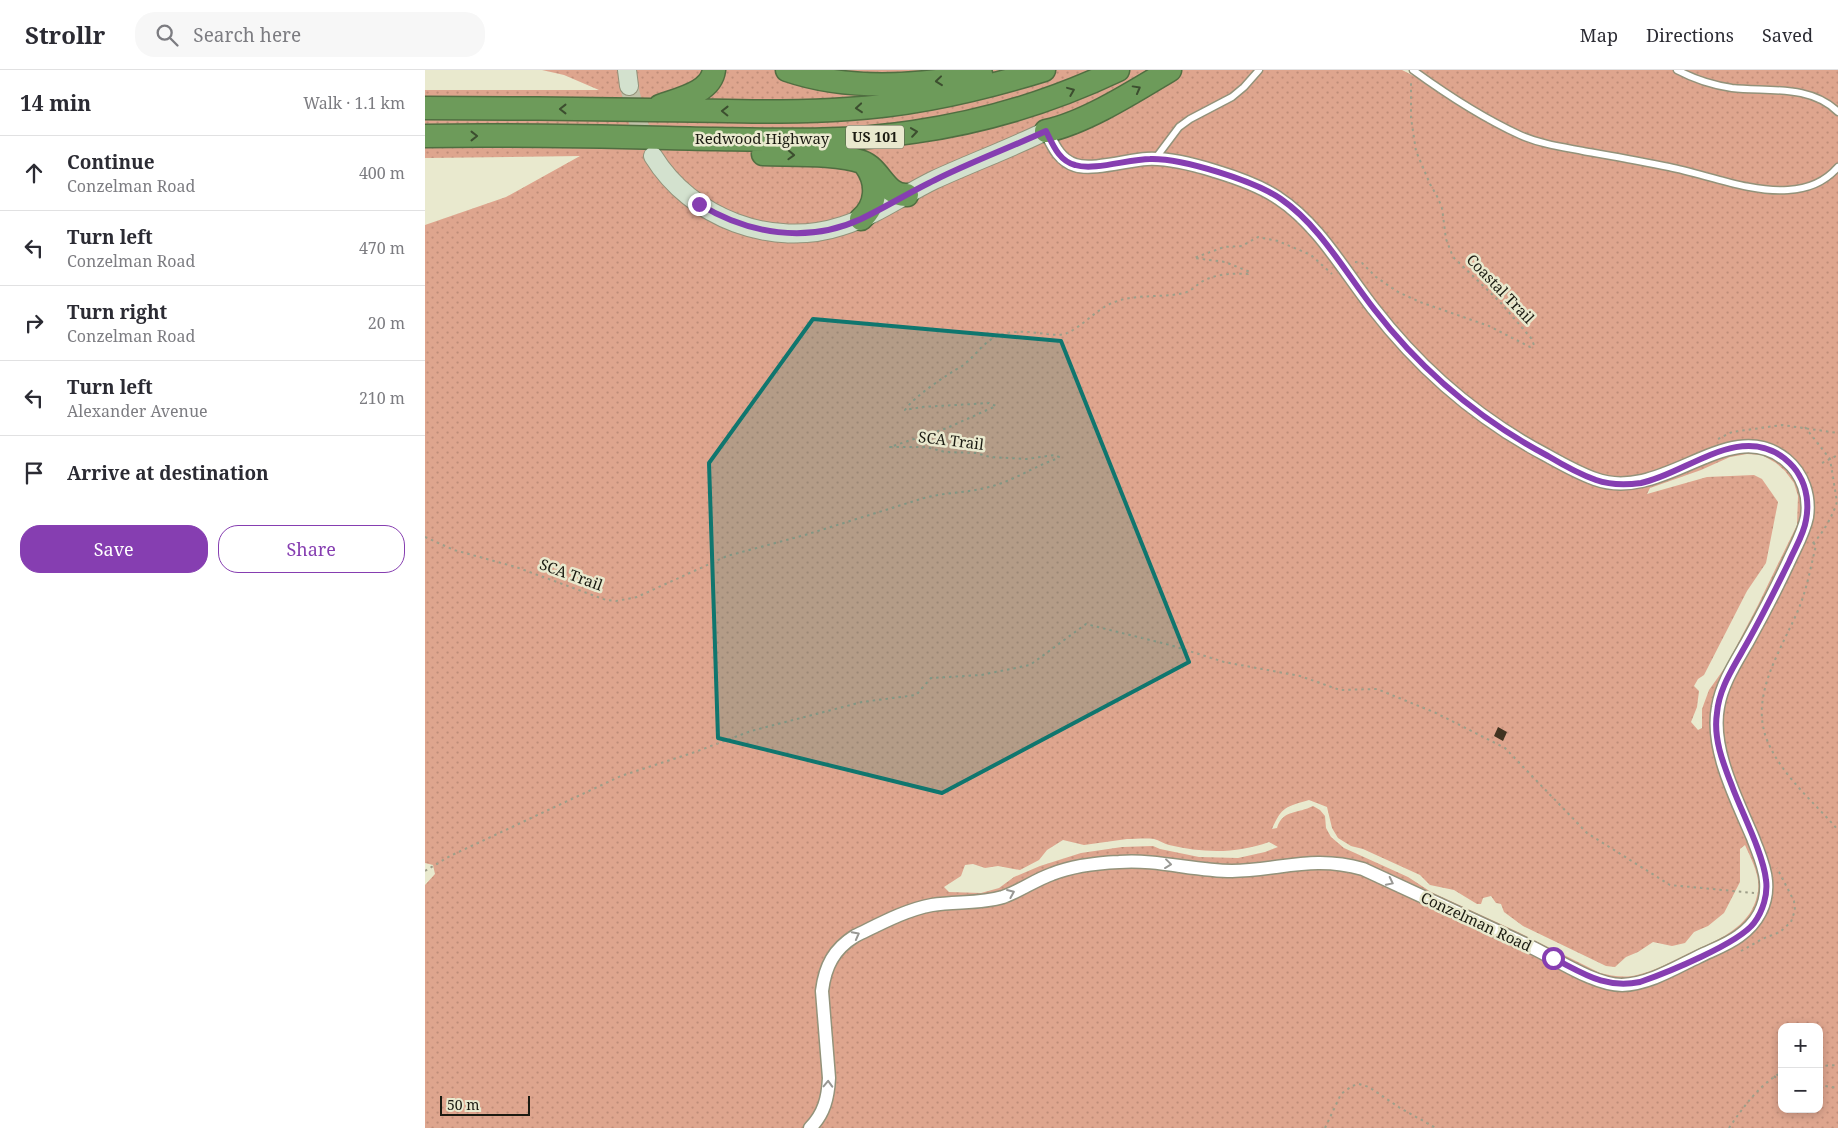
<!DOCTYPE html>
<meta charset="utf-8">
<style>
:root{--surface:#fff;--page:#f7f7f7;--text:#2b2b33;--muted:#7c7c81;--line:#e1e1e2;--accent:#863eb1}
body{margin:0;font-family:"Noto Serif",serif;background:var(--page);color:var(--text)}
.controls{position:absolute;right:15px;bottom:15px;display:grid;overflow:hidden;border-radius:10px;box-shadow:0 2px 8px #0003}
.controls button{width:45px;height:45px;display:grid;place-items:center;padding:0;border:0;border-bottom:1px solid var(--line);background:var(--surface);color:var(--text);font:25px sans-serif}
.scale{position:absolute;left:15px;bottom:12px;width:90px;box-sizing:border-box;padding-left:5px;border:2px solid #1b1b12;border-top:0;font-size:14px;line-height:18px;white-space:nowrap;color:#1b1b12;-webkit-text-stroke:4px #e9e9ce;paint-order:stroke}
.stop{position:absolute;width:15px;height:15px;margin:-11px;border:4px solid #863eb1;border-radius:50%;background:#fff}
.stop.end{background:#863eb1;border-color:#fff;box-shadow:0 1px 5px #0008}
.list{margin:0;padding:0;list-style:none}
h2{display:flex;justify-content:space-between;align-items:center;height:65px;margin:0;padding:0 20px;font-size:21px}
h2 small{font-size:16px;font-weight:400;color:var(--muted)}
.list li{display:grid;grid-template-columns:32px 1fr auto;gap:15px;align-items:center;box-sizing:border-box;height:75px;padding:0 20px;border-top:1px solid var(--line)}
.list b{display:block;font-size:19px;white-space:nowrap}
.list p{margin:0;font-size:16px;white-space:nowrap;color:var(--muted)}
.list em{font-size:16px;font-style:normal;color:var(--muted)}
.actions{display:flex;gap:10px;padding:15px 20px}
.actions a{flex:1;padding:11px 0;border:1px solid var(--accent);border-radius:20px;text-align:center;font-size:18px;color:var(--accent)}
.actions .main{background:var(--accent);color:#fff}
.icon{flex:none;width:28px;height:28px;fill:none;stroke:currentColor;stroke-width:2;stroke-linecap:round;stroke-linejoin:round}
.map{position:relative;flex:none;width:1413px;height:1058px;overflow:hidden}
header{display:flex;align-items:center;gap:30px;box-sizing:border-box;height:70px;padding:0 25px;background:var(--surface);border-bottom:1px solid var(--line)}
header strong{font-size:24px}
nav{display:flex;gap:28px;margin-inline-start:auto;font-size:18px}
.search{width:350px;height:45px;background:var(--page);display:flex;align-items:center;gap:12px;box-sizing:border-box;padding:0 18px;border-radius:20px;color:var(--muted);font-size:19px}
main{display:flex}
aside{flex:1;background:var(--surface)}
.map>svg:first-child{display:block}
</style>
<header>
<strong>Strollr</strong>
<div class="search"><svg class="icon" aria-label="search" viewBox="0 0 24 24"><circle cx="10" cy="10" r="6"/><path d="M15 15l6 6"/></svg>Search here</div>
<nav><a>Map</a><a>Directions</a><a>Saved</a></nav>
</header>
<main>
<aside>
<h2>14 min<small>Walk · 1.1 km</small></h2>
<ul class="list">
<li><svg class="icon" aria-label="ahead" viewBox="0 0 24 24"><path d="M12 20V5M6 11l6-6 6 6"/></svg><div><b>Continue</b><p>Conzelman Road</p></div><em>400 m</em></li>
<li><svg class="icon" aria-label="left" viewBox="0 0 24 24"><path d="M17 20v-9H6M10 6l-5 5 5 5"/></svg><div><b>Turn left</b><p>Conzelman Road</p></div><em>470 m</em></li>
<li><svg class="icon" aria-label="right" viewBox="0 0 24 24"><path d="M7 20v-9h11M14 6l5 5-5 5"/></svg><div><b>Turn right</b><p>Conzelman Road</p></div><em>20 m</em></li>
<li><svg class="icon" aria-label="left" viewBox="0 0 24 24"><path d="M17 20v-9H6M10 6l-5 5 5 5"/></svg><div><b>Turn left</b><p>Alexander Avenue</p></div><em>210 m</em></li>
<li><svg class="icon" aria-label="arrive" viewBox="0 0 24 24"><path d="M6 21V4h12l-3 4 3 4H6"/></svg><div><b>Arrive at destination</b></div></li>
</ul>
<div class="actions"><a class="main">Save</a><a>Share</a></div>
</aside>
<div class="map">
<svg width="1413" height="1058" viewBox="0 0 1413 1058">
<defs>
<pattern id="grass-dots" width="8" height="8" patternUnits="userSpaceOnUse" patternTransform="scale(1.25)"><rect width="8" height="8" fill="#dea58e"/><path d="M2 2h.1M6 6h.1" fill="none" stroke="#be8d79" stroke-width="1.8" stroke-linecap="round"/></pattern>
</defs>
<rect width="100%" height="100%" fill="#e9e9ce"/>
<!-- grass -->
<path fill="url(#grass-dots)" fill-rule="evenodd" d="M117,0H977L991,7L993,0H1413V1058H0V815L10,804L8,795L0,793V155L81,127L155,86L0,88V20H174L139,5ZM1322,384L1337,385L1351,393L1360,401L1369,413L1373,426L1372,455L1333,535L1301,596L1284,620L1277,639V658L1273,660L1266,652L1272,637L1274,621L1269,616L1273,609L1279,605L1322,521L1341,493L1353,432L1337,409L1329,405L1282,407L1222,424L1225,418L1276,400L1305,387ZM884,730L902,737L907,758L913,768L926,776L938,779L995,805L1005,815L1029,820L1052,834H1056L1058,828L1066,826L1071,833L1076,834L1079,842L1098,856L1181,896L1190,897L1201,887L1213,882L1228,872L1247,876L1260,873L1269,862L1283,856L1299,843L1315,812V779L1320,775C1327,791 1337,808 1332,826C1329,839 1322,849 1312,857C1298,869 1278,876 1262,884C1246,892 1229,901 1212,905C1199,908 1187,906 1175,903L1093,862L1006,822L983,807L919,778L906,767L901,758L900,746L895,740L888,736C873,744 858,739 852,758L847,759C857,736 861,737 884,730ZM702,769C710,769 721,768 729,769C734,770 739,774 744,775C778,783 811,784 844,772L853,777L840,782L813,788L774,787L735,779L728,776L697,777L656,783L615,796L589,807L574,818L556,823L524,822L519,817L536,806L540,795L548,794L560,798L573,796L595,800L614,790L622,780L638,770L659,775ZM1357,957H1394V1039H1357Z"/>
<!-- building -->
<path fill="#403321" d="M1073,657L1082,662L1078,671L1069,666Z"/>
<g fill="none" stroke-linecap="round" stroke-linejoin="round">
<!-- secondary-tunnel -->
<path stroke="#c0c0a8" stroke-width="18" stroke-dasharray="18 9" stroke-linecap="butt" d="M204,16L212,49L223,77"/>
<defs>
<path id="service" d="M988,0C1021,24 1058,48 1095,65C1115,74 1137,77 1158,81C1186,86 1215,91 1244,97C1280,104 1326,123 1363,120C1383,119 1400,112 1413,97
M1252,0C1269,9 1287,15 1307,18C1342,22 1385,14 1413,42
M730,89L754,57L765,49L807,27L819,17L834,0"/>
<path id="minor" d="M385,1058C399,1044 403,1028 404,1008L397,921C400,896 409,879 430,866C455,854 480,840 507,835C531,831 555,834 578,827C595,821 610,810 627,804C647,796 672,793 694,792C732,789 769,801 807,801C856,800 888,785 938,799C994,825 1049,850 1104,876C1130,888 1169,915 1197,915C1224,914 1250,898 1273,887C1287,880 1302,875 1314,866C1332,853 1343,834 1341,811C1340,796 1333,782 1328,768C1312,730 1285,679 1293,637C1297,613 1311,592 1323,571C1338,544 1352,517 1365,489C1371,476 1379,462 1382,447C1385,426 1378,404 1361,390C1304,343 1239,434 1170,409C1153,403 1137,394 1121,385C1053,349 995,299 948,238C919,201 893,154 853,128C827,110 754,87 722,89C703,90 667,101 650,95C634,90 628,75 621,61"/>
<path id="secondary" d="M202,0L204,16
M228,86C266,148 347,179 417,156C450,146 478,125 509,110C546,93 584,79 621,61"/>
<path id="motorway" d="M362,0C423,21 494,16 556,4
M235,36C253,29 286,23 289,0
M0,38C76,38 151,39 227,40C292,40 358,44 423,39C490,35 555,20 619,0
M621,61C660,53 710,21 745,0
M0,66C97,64 194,67 291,69C357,70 423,72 488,62C559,52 628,31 693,0
M338,84C364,85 414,83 437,92C456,99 460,126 482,125
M436,149C452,135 453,113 441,96"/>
</defs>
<!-- service casing -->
<use href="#service" stroke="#93927a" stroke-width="9"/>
<!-- minor casing -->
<use href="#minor" stroke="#93927a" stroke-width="15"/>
<!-- secondary casing -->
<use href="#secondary" stroke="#93927a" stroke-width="20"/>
<!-- motorway casing -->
<use href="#motorway" stroke="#506e41" stroke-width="25"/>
<!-- path -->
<path stroke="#9e9e89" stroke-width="2" stroke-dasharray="2.5 4" stroke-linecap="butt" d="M930,192L937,193L951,207L973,222L995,232L1064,256L1105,277L1109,275L1106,268L1075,232L1028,187L1021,169L1017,138L1013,128L1005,114L991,81L986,48V10
M1380,357L1405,389L1412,432C1409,443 1395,470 1385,475
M1293,369L1307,362L1357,355L1413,363
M1397,393L1413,385
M0,467L29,480L91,497L181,530L191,531L212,527L302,486L380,465L499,428C521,422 543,423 564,417C588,411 608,397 631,389L634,387L630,385L601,389L565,387L551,383L520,382L501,377H465L522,358L571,336L564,333L497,337L480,340C488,327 523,304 537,296C550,287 557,273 572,266C585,261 600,261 613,263C622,264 631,266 640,264C655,258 667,244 681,236C706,222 733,229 759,223C767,221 771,215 778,211C791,204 808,203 823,204L825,202L800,192L769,188L799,177L817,176L833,167L853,171L886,185L907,204
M1388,473L1391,475C1386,496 1382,518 1374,538C1357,579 1324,625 1342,670C1356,705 1389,732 1413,760
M0,801L25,786L196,706L270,682L326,661L437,632L491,625L506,608L556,605L605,595L661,554L745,575L799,592L875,606L915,620L952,619L1011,643L1080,678L1162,763L1245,815L1329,823
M1316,881L1337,869L1355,862L1366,852L1370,840L1369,831L1352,798
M1394,996L1413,995
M1349,1006L1357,1013
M1394,1015L1413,1018
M900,1058L916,1024L927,1016L934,1014L944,1017L975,1038L1011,1058
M1304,1058C1319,1036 1334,1015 1357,1002"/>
<!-- service -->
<use href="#service" stroke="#fff" stroke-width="6"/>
<!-- minor -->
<use href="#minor" stroke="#fff" stroke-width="12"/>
<!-- secondary -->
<use href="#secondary" stroke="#d3e1ce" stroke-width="18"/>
<!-- motorway -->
<use href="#motorway" stroke="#6d9b5a" stroke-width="22"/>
</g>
<!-- one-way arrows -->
<defs><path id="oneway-chevron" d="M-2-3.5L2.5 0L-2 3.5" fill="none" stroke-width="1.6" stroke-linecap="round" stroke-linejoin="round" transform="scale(1.25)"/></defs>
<g stroke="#3c4e2f">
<use href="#oneway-chevron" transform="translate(514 11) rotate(174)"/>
<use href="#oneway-chevron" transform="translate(712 19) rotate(-29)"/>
<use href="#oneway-chevron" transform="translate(646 21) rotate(-22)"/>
<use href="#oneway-chevron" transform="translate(434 38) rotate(175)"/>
<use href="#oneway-chevron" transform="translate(138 39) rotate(-180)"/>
<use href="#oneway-chevron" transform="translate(300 41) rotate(-179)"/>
<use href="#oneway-chevron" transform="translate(489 62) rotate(-8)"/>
<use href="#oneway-chevron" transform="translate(49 66)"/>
<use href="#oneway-chevron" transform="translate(366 85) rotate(2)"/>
</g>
<g stroke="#989894">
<use href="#oneway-chevron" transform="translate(743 794) rotate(7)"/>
<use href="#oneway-chevron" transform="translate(965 812) rotate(26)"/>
<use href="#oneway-chevron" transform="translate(586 823) rotate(-23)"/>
<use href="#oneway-chevron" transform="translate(431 865) rotate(-28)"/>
<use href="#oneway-chevron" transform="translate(403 1014) rotate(-88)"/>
</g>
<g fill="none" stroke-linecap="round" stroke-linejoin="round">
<!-- route -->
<path stroke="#863eb1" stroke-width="6" d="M274,134C323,164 382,174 436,149C461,137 485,122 510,110C546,92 584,78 621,61C628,75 634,91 650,95C669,101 704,89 725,89C757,88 830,111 856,129C895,156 920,202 949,239C996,300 1055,350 1123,386C1138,395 1154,404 1171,410C1185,415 1201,415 1216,413C1261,404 1314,353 1359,388C1365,393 1371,399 1374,405C1382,418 1384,435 1381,450C1379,464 1370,478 1364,492C1349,522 1335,551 1318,580C1307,600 1294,619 1292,643C1288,668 1298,693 1307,716C1317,743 1338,783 1341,810C1343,824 1338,841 1329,853C1313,874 1241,903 1215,912C1179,919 1158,903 1128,888"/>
</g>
<!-- marked area -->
<path fill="#0f766e" fill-opacity="0.2" stroke="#0f766e" stroke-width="4" stroke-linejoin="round" d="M388,249L636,271L764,592L517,723L293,668L284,393Z"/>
<g text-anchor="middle" stroke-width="5" stroke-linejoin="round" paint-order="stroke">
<!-- shield labels -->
<rect fill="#e9e9ce" stroke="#59594a" stroke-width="1" x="421" y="55.5" width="58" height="23" rx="4"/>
<g font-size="14" font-weight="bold" fill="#1b1b12">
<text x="450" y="72">US 101</text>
</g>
<!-- street labels -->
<g font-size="15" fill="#1b1b12" stroke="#e9e9ce">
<text x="337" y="74">Redwood Highway</text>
<text transform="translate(1075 219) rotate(46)" y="5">Coastal Trail</text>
<text transform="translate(526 371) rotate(7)" y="5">SCA Trail</text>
<text transform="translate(146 505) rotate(20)" y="5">SCA Trail</text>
<text transform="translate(1051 852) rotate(25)" y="5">Conzelman Road</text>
</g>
</g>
</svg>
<div class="controls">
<button>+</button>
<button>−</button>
</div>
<div class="scale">50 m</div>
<div class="stop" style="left:1128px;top:888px"></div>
<div class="stop end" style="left:274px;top:134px"></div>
</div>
</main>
